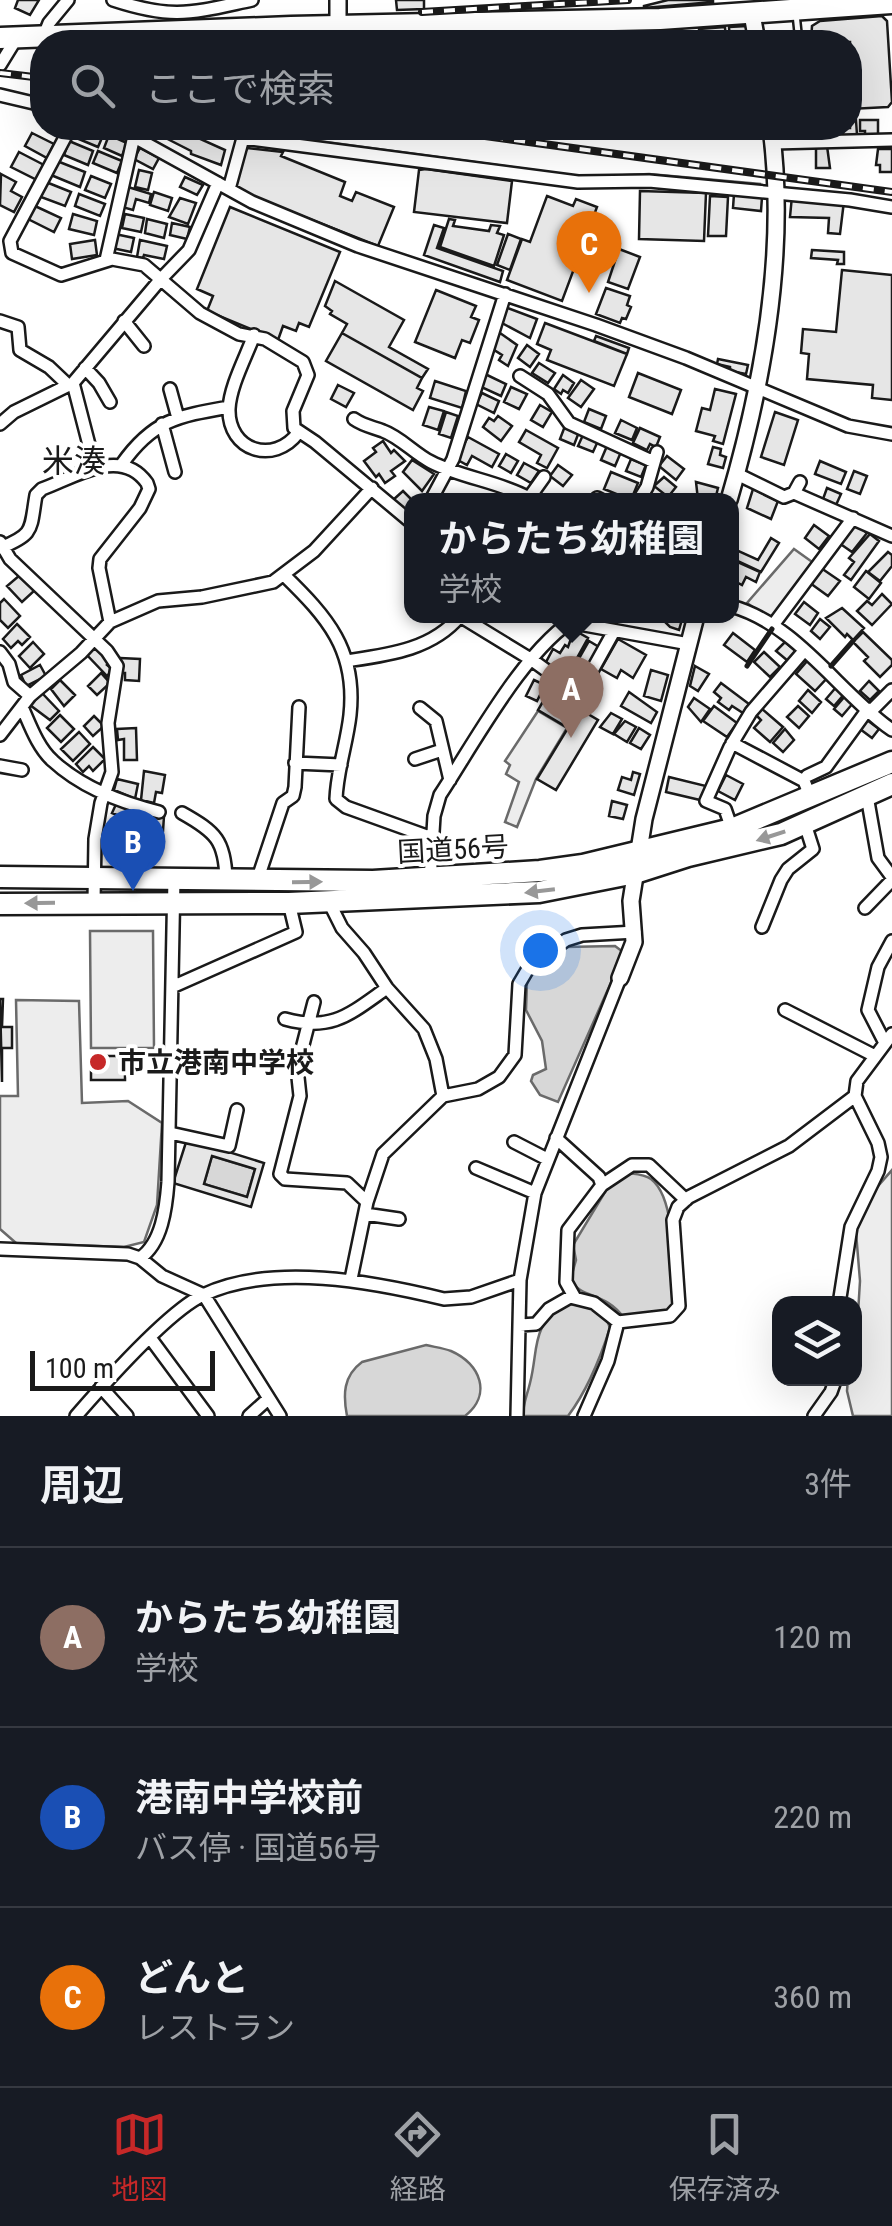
<!DOCTYPE html>
<html lang="ja">
<meta charset="utf-8">
<style>
:root{--surface:#171b24;--page:#242831;--text:#f1f3f6;--muted:#9ea1a6;--line:#363941;--accent:#c62828}
body{margin:0;font-family:"Roboto Condensed","Noto Sans JP",sans-serif;background:var(--page);color:var(--text)}
.controls{position:absolute;right:30px;bottom:30px;display:grid;overflow:hidden;border-radius:20px;box-shadow:0 10px 40px #0002}
.controls button{width:90px;height:90px;display:grid;place-items:center;padding:0;border:0;border-bottom:2px solid var(--line);background:var(--surface);color:var(--text);font:50px sans-serif}
.scale{position:absolute;left:30px;bottom:25px;width:185px;box-sizing:border-box;padding-left:10px;border:5px solid #1a1a1a;border-top:0;font-size:28px;line-height:35px;white-space:nowrap;color:#1a1a1a;-webkit-text-stroke:8px #fff;paint-order:stroke}
.you{position:absolute;left:540px;top:950px;width:35px;height:35px;margin:-25px;border:8px solid #fff;border-radius:50%;background:#1a73e8;box-shadow:0 0 0 15px #1a73e833}
.badge{display:grid;place-items:center;width:65px;height:65px;border-radius:50%;background:var(--accent);color:#fff;font-size:32px;font-weight:700}
.pin{position:absolute;translate:-50% -82px;filter:drop-shadow(0 2px 5px #0008)}
.pin::after{content:'';position:absolute;top:52px;width:35px;height:30px;background:inherit;clip-path:polygon(0 0,100% 0,50% 100%)}
.popup{position:absolute;left:404px;top:493px;width:335px;height:130px;box-sizing:border-box;display:grid;place-content:center;border-radius:20px;background:var(--surface);filter:drop-shadow(0 2px 8px #0005);font-size:32px;white-space:nowrap;color:var(--muted)}
.popup b{font-size:38px;color:var(--text)}
.popup::after{content:'';position:absolute;left:50%;top:100%;margin-left:-20px;border:20px solid transparent;border-top-color:var(--surface)}
.list{margin:0;padding:0;list-style:none}
h2{display:flex;justify-content:space-between;align-items:center;height:130px;margin:0;padding:0 40px;font-size:42px}
h2 small{font-size:32px;font-weight:400;color:var(--muted)}
.list li{display:grid;grid-template-columns:65px 1fr auto;gap:30px;align-items:center;box-sizing:border-box;height:180px;padding:0 40px;border-top:2px solid var(--line)}
.list b{display:block;font-size:38px;white-space:nowrap}
.list p{margin:0;font-size:32px;white-space:nowrap;color:var(--muted)}
.list em{font-size:32px;font-style:normal;color:var(--muted)}
.icon{flex:none;width:55px;height:55px;fill:none;stroke:currentColor;stroke-width:2;stroke-linecap:round;stroke-linejoin:round}
.map{position:relative;flex:none;width:892px;height:1416px;overflow:hidden}
.search{position:absolute;background:var(--surface);box-shadow:0 10px 40px #0002;left:30px;right:30px;top:30px;height:110px;display:flex;align-items:center;gap:25px;box-sizing:border-box;padding:0 35px;border-radius:40px;color:var(--muted);font-size:38px}
.sheet{height:670px;background:var(--surface)}
nav{display:flex;justify-content:space-around;align-items:center;box-sizing:border-box;height:140px;border-top:2px solid var(--line);background:var(--surface);font-size:28px;color:var(--muted)}
nav a{display:grid;justify-items:center;gap:5px}
nav .on{color:var(--accent)}
.map>svg:first-child{display:block}
</style>
<div class="map">
<svg width="892" height="1416" viewBox="0 0 892 1416">
<rect width="100%" height="100%" fill="#fff"/>
<!-- built -->
<path fill="#ededed" stroke="#6a6a6a" stroke-width="2.5" d="M794,549L815,564L774,617L769,618L747,603Z
M538,711L567,728L536,779L517,827L505,822L519,782L506,774L510,765L505,761Z
M90,931H153L154,1048H91Z
M16,1000L79,1001L82,1103L128,1101L162,1123L157,1205L144,1242L124,1247L16,1243L0,1229V1096H18Z
M892,1170V1416H853L847,1391L848,1379L854,1378L860,1281L856,1232L860,1214L872,1193Z"/>
<!-- water -->
<path fill="#d7d7d7" stroke="#6a6a6a" stroke-width="2.5" d="M200,128H222L585,177L649,174L760,184V190L583,183L226,133L220,137Z
M615,946L623,952L621,960L558,1102L540,1095L531,1081L533,1075L546,1069L542,1041L526,1010L527,981L538,966L565,947Z
M212,1156L255,1169L247,1197L204,1184Z
M628,1173C636,1174 644,1174 651,1179C677,1199 673,1273 674,1304L668,1312L624,1318C605,1292 584,1299 570,1281L576,1260L573,1245L608,1187Z
M566,1303C585,1306 604,1308 610,1328C600,1359 587,1391 568,1416H523C523,1403 527,1396 530,1383C539,1348 530,1326 566,1303Z
M426,1345C434,1347 443,1348 451,1351C481,1364 492,1395 465,1416H347C343,1395 343,1376 362,1362Z"/>
<!-- building -->
<path fill="#e6e6e6" stroke="#1a1a1a" stroke-width="2.5" fill-rule="evenodd" d="M18,0H39L30,15L15,8Z
M396,0H424V9L397,10Z
M668,0H713V2L644,8V6Z
M882,16L887,21L892,102L888,107L850,109V42H811L812,26L820,21Z
M747,26L748,42H730L729,27Z
M725,27L726,42H700L699,29Z
M662,33H684V42H662Z
M850,120H856L857,135L843,136V128H850Z
M860,120H878V136H865V131H860Z
M78,128H91L104,133L98,147L74,137Z
M146,128H180L191,131L198,138L225,150L221,165L191,154V151Z
M32,133L54,144L47,158L25,146Z
M109,135L127,143L122,156L104,148Z
M69,141L93,151L88,165L64,155Z
M816,146H827L830,168H816Z
M140,148L159,158L153,169L134,159Z
M247,148L283,152L281,156L345,182L340,196L352,201L356,192L394,207L378,246L231,188Z
M878,149H892V172H880V165H876Z
M98,151L122,161L117,173L93,163Z
M19,152L44,165L37,180L11,167Z
M57,161L85,172L80,187L51,175Z
M426,169L512,181L507,223L414,212L419,170Z
M139,170L152,173L148,190L135,187Z
M1,174L16,182L11,191L22,197L14,212L0,205Z
M91,176L111,184L105,198L85,190Z
M185,177L203,185L197,195L180,187Z
M46,182L71,192L65,206L41,197Z
M128,187L151,194L149,203L136,199L133,210L122,207Z
M640,191L706,193L704,241L639,239Z
M154,192L172,198L168,211L150,205Z
M79,194L105,204L100,216L75,206Z
M734,194L762,197L761,211L733,208Z
M547,196L573,206L576,199L597,207L562,301L507,280L522,239L530,242Z
M710,196L728,197L726,236H708Z
M792,196L844,201L840,234L828,233L829,218L790,217Z
M180,198L196,203L188,224L169,217Z
M35,206L61,218L54,232L28,219Z
M230,207L340,252L309,327L299,323L296,331L283,326L278,340L207,311L213,296L197,289Z
M73,214L97,221L94,235L69,229Z
M125,214L144,218L141,232L122,228Z
M147,219L167,224L164,238L145,233Z
M449,219L455,220L453,226L489,231L491,225L500,226L497,233L504,235L494,266L440,247Z
M172,223L190,227L187,239L170,235Z
M434,225L444,228L437,248L503,271L500,282L424,255Z
M115,234L134,238L131,252L112,248Z
M508,234L521,239L510,270L497,265Z
M95,240L97,255L72,259L70,244Z
M140,240L167,246L164,259L144,255L143,258L137,257Z
M619,249L640,257L628,289L608,282Z
M812,250L844,252V264H837L838,260L811,258Z
M842,270L892,275V400L872,398L873,385L807,379L809,354L801,353L803,329L836,332Z
M335,281L404,320L389,347L428,369L422,378L342,333L347,324L330,314L332,311L325,306Z
M606,288L630,296L627,305L631,307L626,319L622,318L620,323L596,314Z
M436,290L476,306L471,317L479,320L470,343L462,340L455,358L415,342Z
M505,307L537,319L530,338L500,322Z
M545,323L627,354L614,386L547,360L551,350L537,344Z
M342,333L422,378L417,388L423,391L413,410L326,361Z
M500,333L517,345L508,366L499,360L502,355L491,348Z
M596,336L629,348L627,354L594,341Z
M527,345L539,354L530,367L518,358Z
M718,359L748,365L746,374L730,371V367L717,364Z
M539,363L555,373L548,383L532,373Z
M638,373L681,390L672,414L629,397Z
M485,374L506,384L501,396L479,386Z
M563,375L574,383L568,393L563,390L561,394L554,389Z
M581,380L594,389L581,407L568,398Z
M435,381L466,391L462,408L430,398Z
M338,385L354,393L346,407L331,399Z
M511,387L527,394L519,409L504,402Z
M715,389L736,394L723,444L713,441L715,436L696,431L702,408L710,410Z
M482,393L499,401L494,413L476,404Z
M540,405L552,412L543,427L531,420Z
M429,407L444,411L438,430L423,425Z
M589,409L606,416L601,429L584,422Z
M446,412L458,416L451,438L439,434Z
M775,412L798,420L784,465L761,457Z
M498,416L512,426L501,441L483,427L489,418L494,421Z
M621,420L637,428L632,440L615,433Z
M565,426L579,432L574,445L560,439Z
M640,428L660,437L656,447L650,444L647,450L633,443Z
M526,430L558,448L547,468L537,463L541,455L519,442Z
M583,435L598,441L593,452L578,446Z
M468,437L499,454L492,467L472,456L467,465L456,459Z
M383,441L391,453L394,450L405,461L391,471L395,476L385,483L379,474L376,477L364,461L376,452L373,448Z
M607,446L621,452L615,466L601,460Z
M713,447L721,449L720,455L726,457L723,468L708,464Z
M506,454L518,461L511,473L499,466Z
M667,456L684,469L676,480L659,466Z
M631,459L646,465L641,477L626,471Z
M412,460L434,474L422,491L403,472Z
M820,461L846,472L841,484L815,474Z
M524,463L539,471L531,483L517,475Z
M558,465L572,475L563,486L550,476Z
M854,471L867,476L860,494L847,489Z
M611,472L638,483L631,500L604,489Z
M664,477L676,487L668,497L654,486Z
M696,482L718,488L715,500H698Z
M827,488L841,494L836,505L823,499Z
M753,489L778,501L771,519L747,508Z
M403,491L412,500L411,515L393,500Z
M854,523L867,533L852,552L839,543Z
M814,525L829,536L819,549L805,538Z
M870,534L879,541L851,580L844,575L854,562L849,558Z
M771,538L779,543L761,572L731,558L732,548L758,560Z
M888,552L892,555V566L880,581L868,572Z
M731,559L760,572L756,582L746,577L742,585L738,583L731,598Z
M821,568L840,581L828,596L810,583Z
M866,571L881,583L869,599L854,587Z
M20,575L34,591L22,602L7,586Z
M882,594L892,604L872,625L857,611L867,601L872,605Z
M4,599L20,616L8,628L0,620V603Z
M804,602L818,613L810,625L795,614Z
M842,608L864,628L853,640L847,634L845,637L826,618Z
M659,616H683L679,630L670,627Z
M820,619L830,627L820,639L811,631Z
M17,624L30,637L22,645L18,641L11,648L3,639Z
M574,630L588,638L567,676L545,664L553,649L560,653L565,645L568,647Z
M863,632L892,660V665L880,677L864,661L868,657L853,642Z
M733,633L755,650L747,662L724,645Z
M618,639L646,655L633,678L621,670L617,678L601,669Z
M589,641L599,647L578,684L568,678Z
M33,642L44,654L30,668L19,656Z
M785,642L797,652L788,661L776,651Z
M96,644L112,660L107,665L113,670L107,676L86,654Z
M764,652L780,667L770,677L754,662Z
M120,658L140,659L139,681L125,680V673H120Z
M808,660L828,677L815,691L796,674Z
M40,665L46,676L26,686L21,675Z
M695,666L709,674L698,691L690,686Z
M651,670L668,675L661,701L644,696Z
M101,673L110,683L97,695L88,686Z
M60,680L75,695L64,706L51,689Z
M534,680L545,685L537,701L526,696Z
M869,681L879,691L870,700L860,691Z
M721,683L749,704L743,713L732,706L729,710L718,702L721,698L714,692Z
M838,685L846,692L834,706L826,699Z
M808,690L821,702L812,713L799,701Z
M549,691L598,720L556,790L537,779L568,728L538,710Z
M629,692L657,712L651,723L621,706Z
M42,693L59,711L50,720L30,705Z
M846,695L854,702L842,716L834,709Z
M694,698L710,709L701,722L688,707Z
M714,706L737,723L727,737L703,721Z
M798,706L809,716L799,728L787,717Z
M761,708L783,727L770,742L754,728L761,720L756,715Z
M611,713L622,719L613,734L600,727Z
M60,715L74,729L61,742L47,728Z
M94,716L104,726L93,736L84,726Z
M867,720L879,729L872,738L860,729Z
M625,721L636,727L627,742L614,734Z
M136,728L137,760H124V739L118,740L117,729Z
M639,728L650,735L641,749L630,743Z
M785,729L794,740L783,752L773,743Z
M79,732L90,744L73,761L61,749Z
M93,747L105,759L93,771L89,766L83,772L76,764Z
M144,771L165,775L162,793L156,792L154,803L141,800Z
M633,772L640,774L634,795L618,790L622,777L631,780Z
M726,775L743,784L735,800L718,791Z
M669,777L706,786L700,800L666,792Z
M117,779L138,784L135,799L114,790Z
M612,801L627,805L623,819L609,816Z
M117,802L136,810L131,821L112,813Z
M143,812L164,816L163,831L142,829Z
M0,999H3L2,1027H12V1048H2V1082Z
M91,1056H131V1070H125V1080H91Z
M187,1139L264,1163L251,1207L173,1183ZM212,1156L255,1169L247,1197L204,1184Z"/>
<g fill="none" stroke-linecap="round" stroke-linejoin="round">
<defs>
<path id="lane" d="M796,14L799,42"/>
<path id="street" d="M113,0C174,20 191,13 252,0
M43,38L49,23L68,0
M351,42L352,27
M0,65L16,39
M0,95L42,105
M70,128L10,241L12,253L61,275L112,259L144,265L200,313L239,334L265,339L303,362L308,375L293,411L294,428L315,442L411,522
M118,128L252,202L358,246L596,325L686,358L848,426L892,434
M773,143L892,140
M229,189L243,138L578,182L649,181L850,200L892,207
M106,260L134,136
M0,321L18,327L20,350L49,367L68,385
M124,321L144,346
M254,335C246,357 230,386 229,409C228,451 274,465 298,433
M85,368L99,383L110,402
M520,376L548,394L569,423L654,462
M73,383L95,468
M170,389L178,418
M354,419C364,426 373,427 383,431C400,437 415,454 431,462C462,478 498,481 529,498L544,477
M0,424L14,412L73,383L160,280L189,250L218,183
M162,424L175,472
M122,464C153,420 178,416 229,407
M737,474L784,497L794,493L800,482
M794,493L892,536
M597,498L601,500
M431,500L453,459L505,294
M639,500L647,487L657,452
M0,542L10,559L107,651L117,666L108,723L112,772L101,803L95,839L94,902
M0,548C35,534 30,530 36,495L42,489C75,477 121,446 147,483L149,489L140,508L100,559L99,568L110,622
M284,575C327,617 357,650 350,715C347,743 337,770 336,799L346,807L432,838
M731,606C797,624 839,693 892,730
M556,616L568,622L689,644
M773,625L853,518
M0,652L9,664L14,682L30,696
M346,661C387,655 432,650 460,616L532,660L579,694L614,631
M22,707C30,725 38,748 53,761C81,787 123,803 159,812
M420,708L436,721L450,780
M870,712L892,690
M0,735L30,696L81,653L110,622L158,601L202,597L273,582L314,551L372,488
M732,743L804,781L811,798
M415,759L442,750
M295,763L341,765
M0,766L22,770
M804,781L807,776L826,767L868,709
M867,796L878,858L892,877
M182,813C216,832 225,841 226,879
M732,829L725,809L706,801L730,747L751,712L803,652
M257,881L283,803L293,796L295,787L299,707
M430,881L434,816L440,795C475,742 525,647 579,616
M329,902L342,928L364,953L387,988L424,1029L436,1059L443,1096
M865,908L892,880
M762,927L781,880L788,869L813,849L805,824
M172,987L296,932L289,903
M314,1002L297,1068L300,1096L280,1174L285,1179L347,1183L367,1202
M785,1010L875,1056
M285,1019C332,1032 350,1014 387,988
M885,1043L868,1010L878,967L892,941
M170,1133L229,1146L237,1110
M556,1138L599,1177L602,1185L568,1230L566,1282L575,1298
M514,1142L547,1159
M476,1168L535,1193
M602,1185L632,1165H649L686,1200
M365,1214L399,1219
M0,1249L128,1254L140,1258L162,1276L204,1295L280,1416
M140,1258C162,1243 166,1208 168,1182L174,878
M351,1279L367,1202L383,1154L443,1096L478,1089L499,1077L515,1055L519,984L529,967L566,940L582,935L635,932
M839,1304L851,1227L878,1171L881,1157L878,1143L855,1096L857,1081L892,1034
M618,1322L670,1316L679,1306L673,1220L678,1207L689,1197L789,1146L855,1096
M520,1325L536,1324L549,1309L570,1297L594,1303L618,1322L608,1361L584,1416
M151,1339L208,1416
M101,1387L127,1416
M76,1416C103,1385 169,1311 203,1295C272,1262 374,1282 444,1299L471,1297L520,1280
M249,1416L268,1399
M517,1416L520,1280L535,1193L620,978
M814,1416L831,1392L836,1378"/>
<path id="secondary" d="M752,14L757,42
M338,27V0
M729,500C763,384 787,249 771,128
M620,978L634,942L631,901L644,819L696,616"/>
<path id="highway" d="M0,38L291,27L660,19L892,3
M0,877L373,881L540,871L583,865L732,829L892,762
M0,904L289,903L539,892L635,873L688,856L781,834L892,784"/>
</defs>
<!-- lane casing -->
<use href="#lane" stroke="#1a1a1a" stroke-width="10"/>
<!-- street casing -->
<use href="#street" stroke="#1a1a1a" stroke-width="16"/>
<!-- secondary casing -->
<use href="#secondary" stroke="#1a1a1a" stroke-width="20"/>
<!-- highway casing -->
<use href="#highway" stroke="#1a1a1a" stroke-width="25"/>
<!-- lane -->
<use href="#lane" stroke="#fff" stroke-width="5"/>
<!-- street -->
<use href="#street" stroke="#fff" stroke-width="11"/>
<!-- secondary -->
<use href="#secondary" stroke="#fff" stroke-width="15"/>
<!-- highway -->
<use href="#highway" stroke="#fff" stroke-width="20"/>
<defs>
<path id="rail" d="M422,12L628,0
M0,73L42,78
M378,128L438,135
M427,128L892,192"/>
</defs>
<!-- rail casing -->
<use href="#rail" stroke="#1a1a1a" stroke-width="8"/>
<!-- rail -->
<use href="#rail" stroke="#fff" stroke-width="4" stroke-dasharray="11" stroke-linecap="butt"/>
<!-- wall -->
<path stroke="#1a1a1a" stroke-width="5" d="M747,666L772,629
M831,666L853,641"/>
</g>
<!-- one-way arrows -->
<defs><path id="oneway-solid" d="M-6-.8H1V-3.2L6.5 0L1 3.2V.8H-6Z" transform="scale(2.5)"/></defs>
<g fill="#989898">
<use href="#oneway-solid" transform="translate(771 836) rotate(162)"/>
<use href="#oneway-solid" transform="translate(307 882) rotate(-1)"/>
<use href="#oneway-solid" transform="translate(540 891) rotate(173)"/>
<use href="#oneway-solid" transform="translate(40 903) rotate(179)"/>
</g>
<!-- markers -->
<circle fill="#c62828" stroke="#fff" stroke-width="4" cx="98" cy="1062" r="10"/>
<g text-anchor="middle" stroke-width="8" stroke-linejoin="round" paint-order="stroke">
<!-- street labels -->
<g font-size="28" fill="#1a1a1a" stroke="#fff">
<text transform="translate(453 849) rotate(-3)" y="10">国道56号</text>
</g>
<!-- poi labels -->
<g font-size="28" font-weight="bold" fill="#1a1a1a" stroke="#fff" text-anchor="start">
<text x="118" y="1072">市立港南中学校</text>
</g>
<!-- quarter labels -->
<g font-size="32" fill="#1a1a1a" stroke="#fff">
<text x="74" y="472">米湊</text>
</g>
</g>
</svg>
<div class="controls">
<button><svg class="icon" aria-label="layers" viewBox="0 0 24 24"><path d="M12 4l9 5-9 5-9-5zM3 14l9 5 9-5"/></svg></button>
</div>
<div class="scale">100 m</div>
<div class="you"></div>
<div class="pin badge" style="left:571px;top:738px;background:#8d6e63">A</div>
<div class="popup"><b>からたち幼稚園</b>学校</div>
<div class="pin badge" style="left:133px;top:891px;background:#1a4fb4">B</div>
<div class="pin badge" style="left:589px;top:293px;background:#e8710a">C</div>
<div class="search"><svg class="icon" aria-label="search" viewBox="0 0 24 24"><circle cx="10" cy="10" r="6"/><path d="M15 15l6 6"/></svg>ここで検索</div>
</div>
<section class="sheet">
<h2>周辺<small>3件</small></h2>
<ul class="list">
<li><span class="badge" style="background:#8d6e63">A</span><div><b>からたち幼稚園</b><p>学校</p></div><em>120 m</em></li>
<li><span class="badge" style="background:#1a4fb4">B</span><div><b>港南中学校前</b><p>バス停 · 国道56号</p></div><em>220 m</em></li>
<li><span class="badge" style="background:#e8710a">C</span><div><b>どんと</b><p>レストラン</p></div><em>360 m</em></li>
</ul>
</section>
<nav>
<a class="on"><svg class="icon" aria-label="map" viewBox="0 0 24 24"><path d="M3 6l6-2 6 2 6-2v14l-6 2-6-2-6 2zM9 4v14M15 6v14"/></svg>地図</a>
<a><svg class="icon" aria-label="directions" viewBox="0 0 24 24"><path d="M12 3l9 9-9 9-9-9zM9 14v-3h6M13 9l2 2-2 2"/></svg>経路</a>
<a><svg class="icon" aria-label="saved" viewBox="0 0 24 24"><path d="M7 4h10v16l-5-4-5 4z"/></svg>保存済み</a>
</nav>
